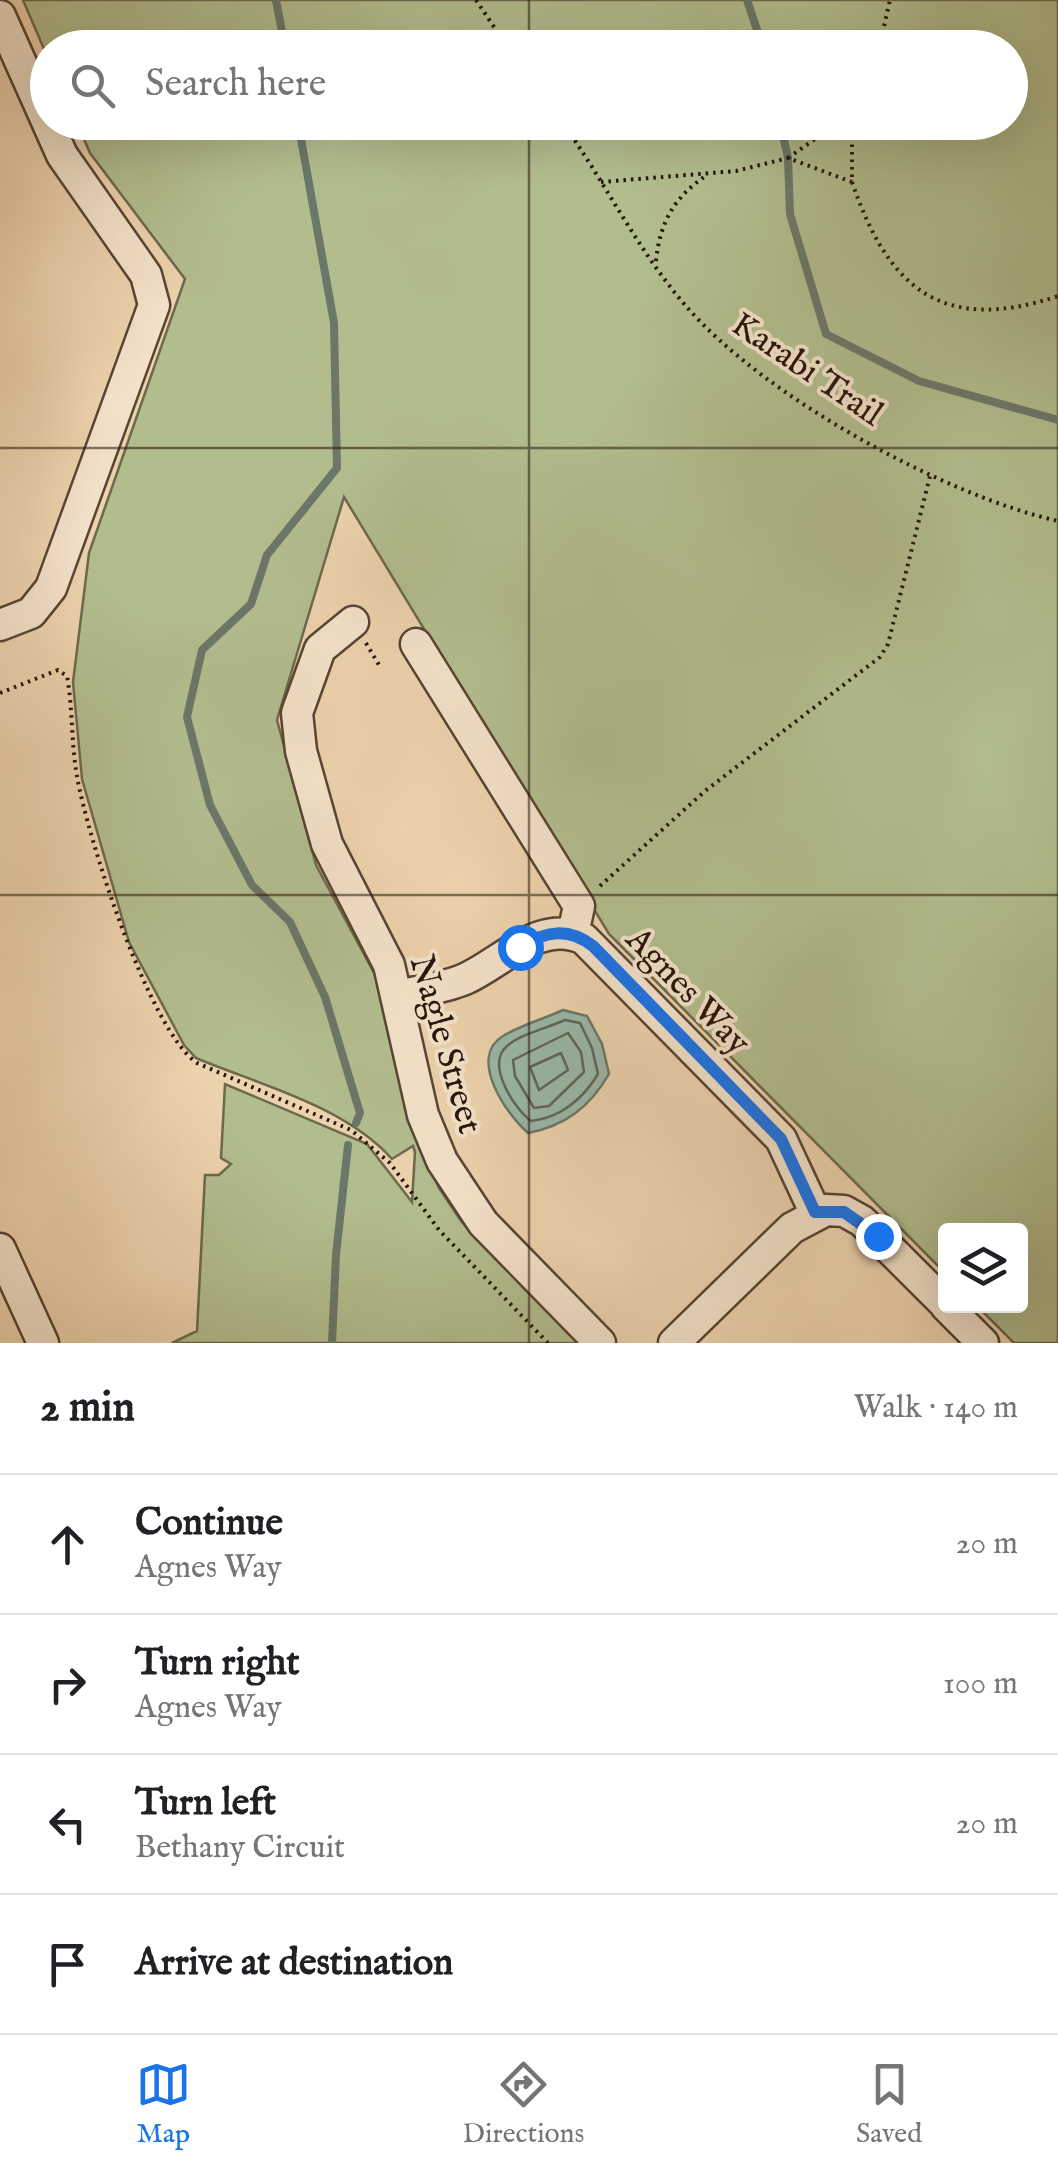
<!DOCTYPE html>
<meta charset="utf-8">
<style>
:root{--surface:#fff;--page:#f2f2f2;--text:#202124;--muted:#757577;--line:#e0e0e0;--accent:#1a73e8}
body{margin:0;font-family:"IM FELL English",serif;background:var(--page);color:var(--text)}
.controls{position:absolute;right:30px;bottom:30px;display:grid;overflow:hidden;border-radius:10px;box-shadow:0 10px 40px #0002}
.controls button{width:90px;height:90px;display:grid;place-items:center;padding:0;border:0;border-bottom:2px solid var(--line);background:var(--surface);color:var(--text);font:50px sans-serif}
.stop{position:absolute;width:30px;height:30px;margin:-22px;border:8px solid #1a73e8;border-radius:50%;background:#fff}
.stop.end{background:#1a73e8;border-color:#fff;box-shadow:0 2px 10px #0008}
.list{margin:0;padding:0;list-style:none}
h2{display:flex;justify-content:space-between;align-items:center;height:130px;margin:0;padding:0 40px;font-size:42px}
h2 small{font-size:32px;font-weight:400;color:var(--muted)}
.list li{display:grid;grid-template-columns:65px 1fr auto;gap:30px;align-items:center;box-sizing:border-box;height:140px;padding:0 40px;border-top:2px solid var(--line)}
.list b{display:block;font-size:38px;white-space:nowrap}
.list p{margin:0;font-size:32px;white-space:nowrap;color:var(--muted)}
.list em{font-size:32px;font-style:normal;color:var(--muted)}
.icon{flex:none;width:55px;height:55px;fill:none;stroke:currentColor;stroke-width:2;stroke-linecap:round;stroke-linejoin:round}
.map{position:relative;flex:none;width:1058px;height:1343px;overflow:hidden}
.search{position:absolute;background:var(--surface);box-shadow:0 10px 40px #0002;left:30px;right:30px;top:30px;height:110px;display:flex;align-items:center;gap:25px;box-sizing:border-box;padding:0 35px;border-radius:55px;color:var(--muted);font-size:38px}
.sheet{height:690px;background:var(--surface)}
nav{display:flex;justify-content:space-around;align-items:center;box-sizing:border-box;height:140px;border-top:2px solid var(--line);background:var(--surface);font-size:28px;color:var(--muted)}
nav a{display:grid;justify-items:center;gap:5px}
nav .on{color:var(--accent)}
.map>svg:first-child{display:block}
</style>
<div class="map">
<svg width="1058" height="1343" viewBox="0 0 1058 1343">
<rect width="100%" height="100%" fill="#ecd2ad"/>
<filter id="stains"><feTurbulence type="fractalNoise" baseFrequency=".002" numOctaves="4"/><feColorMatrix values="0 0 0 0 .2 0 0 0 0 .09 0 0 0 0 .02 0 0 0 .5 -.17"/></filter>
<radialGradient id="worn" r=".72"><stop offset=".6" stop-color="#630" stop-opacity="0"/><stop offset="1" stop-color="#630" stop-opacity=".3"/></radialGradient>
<!-- green -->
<path fill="#b2bd8e" stroke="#6c694c" stroke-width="2.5" d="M23,0H1058V1343H1014L977,1306H1020V1230H946L945,1273L609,934L344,497L277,720L316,865L380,984L410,1125L439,1188L461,1221L579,1343H172L197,1331L205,1175H219L231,1164L221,1158L225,1084L367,1144L412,1202L415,1152L413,1146L392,1159C345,1106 260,1085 196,1058L184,1045L129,942L82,779L73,682L89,553L185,279L90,153L77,123L1010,122V48H48L47,56Z"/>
<!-- water -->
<path fill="#99b8a8" stroke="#6b7769" stroke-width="2.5" d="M563,1010L587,1016L602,1044L609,1074C590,1107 565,1126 528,1133C507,1115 467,1058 503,1036C521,1025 544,1019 563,1010Z"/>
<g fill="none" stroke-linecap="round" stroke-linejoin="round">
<!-- shore -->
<path stroke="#5f6659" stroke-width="2.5" d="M565,1020L580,1023L592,1048L598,1074C583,1099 560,1118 531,1121C515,1109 485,1065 507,1046C520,1034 548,1028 565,1020Z
M568,1033L581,1052L584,1072L549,1106L534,1108L515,1076L513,1060Z
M561,1053L568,1070L539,1090L530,1067Z"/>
<!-- stream -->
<path stroke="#6b7769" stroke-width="8" d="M276,0L285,48
M747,0L763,48
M298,122L334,323L337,468L267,555L251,604L202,650L187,717L210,805L252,885L290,922L325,997L360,1113L356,1123
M780,122L788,158L790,214L826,334L919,381L1058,420
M332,1343L336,1255L348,1145"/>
<defs>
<path id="minor" d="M0,16L62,155L146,275L154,305L51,588L31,613L0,625
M353,622L320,649L297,713L301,751L327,844L389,965L423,1115L442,1161L483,1223L600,1343
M416,644L579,906L573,934
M397,996C419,991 444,988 465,979C503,962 540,918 584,939L781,1139L815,1212
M0,1249L43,1343
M946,1306L983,1343
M674,1343L792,1228L826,1210L844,1211L862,1221L946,1305"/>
</defs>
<!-- minor casing -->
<use href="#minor" stroke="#574433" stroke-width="35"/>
<!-- path -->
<path stroke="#25150a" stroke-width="4" stroke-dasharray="2.5 5" stroke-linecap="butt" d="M476,0L508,48
M879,48L890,0
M562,122C605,182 638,251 686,306C763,396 943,495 1058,521
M788,158L839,122
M601,182L736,171L788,158L852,182V122
M852,182C888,288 942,335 1058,296
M656,261C660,222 674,197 707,175
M366,643L379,665
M0,693L58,670L67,676C73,709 71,743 77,776C87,836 149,1030 197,1063L351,1130L390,1163L439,1230L548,1343
M600,886L705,791L880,657L888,644L930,476"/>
<!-- minor -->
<use href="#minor" stroke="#f3e2ca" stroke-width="30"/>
</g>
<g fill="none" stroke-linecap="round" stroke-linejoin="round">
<!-- route -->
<path stroke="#1a73e8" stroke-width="12" d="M520,947C546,931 568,927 593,946L781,1139L815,1212H844L878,1236"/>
</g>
<!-- grid -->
<path fill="none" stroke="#25150a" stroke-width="2.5" stroke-opacity="0.55" d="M529,0V48M529,122V1343M0,448H1058M0,895H1058"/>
<g text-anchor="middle" stroke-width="8" stroke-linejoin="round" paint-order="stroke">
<!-- street labels -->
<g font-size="35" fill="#25150a" stroke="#f3e2ca">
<text transform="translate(808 368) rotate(34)" y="12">Karabi Trail</text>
<text transform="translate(689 990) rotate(46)" y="12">Agnes Way</text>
<text transform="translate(447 1044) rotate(74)" y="12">Nagle Street</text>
</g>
</g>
<rect width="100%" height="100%" filter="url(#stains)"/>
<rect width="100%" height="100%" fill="url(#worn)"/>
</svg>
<div class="controls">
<button><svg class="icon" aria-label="layers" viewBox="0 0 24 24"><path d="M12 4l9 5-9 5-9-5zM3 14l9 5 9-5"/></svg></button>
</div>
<div class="stop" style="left:520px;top:947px"></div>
<div class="stop end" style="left:878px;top:1236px"></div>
<div class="search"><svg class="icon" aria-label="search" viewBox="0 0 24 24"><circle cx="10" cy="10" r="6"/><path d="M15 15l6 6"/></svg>Search here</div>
</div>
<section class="sheet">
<h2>2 min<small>Walk · 140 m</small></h2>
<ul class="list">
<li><svg class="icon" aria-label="ahead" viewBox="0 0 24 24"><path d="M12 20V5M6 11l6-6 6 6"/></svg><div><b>Continue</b><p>Agnes Way</p></div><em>20 m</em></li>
<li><svg class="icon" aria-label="right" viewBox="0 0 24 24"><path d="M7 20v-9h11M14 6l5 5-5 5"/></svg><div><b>Turn right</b><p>Agnes Way</p></div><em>100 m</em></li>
<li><svg class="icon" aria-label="left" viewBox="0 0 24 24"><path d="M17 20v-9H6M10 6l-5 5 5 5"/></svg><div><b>Turn left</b><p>Bethany Circuit</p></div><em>20 m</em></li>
<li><svg class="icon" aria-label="arrive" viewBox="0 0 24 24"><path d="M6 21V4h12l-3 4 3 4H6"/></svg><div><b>Arrive at destination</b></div></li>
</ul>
</section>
<nav>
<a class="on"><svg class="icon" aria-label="map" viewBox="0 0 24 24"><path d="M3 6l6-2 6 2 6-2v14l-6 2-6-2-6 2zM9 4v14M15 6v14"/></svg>Map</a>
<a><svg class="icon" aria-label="directions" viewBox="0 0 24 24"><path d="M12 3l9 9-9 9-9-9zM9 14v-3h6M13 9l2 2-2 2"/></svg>Directions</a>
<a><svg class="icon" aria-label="saved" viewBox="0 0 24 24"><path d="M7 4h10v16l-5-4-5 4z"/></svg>Saved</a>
</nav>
